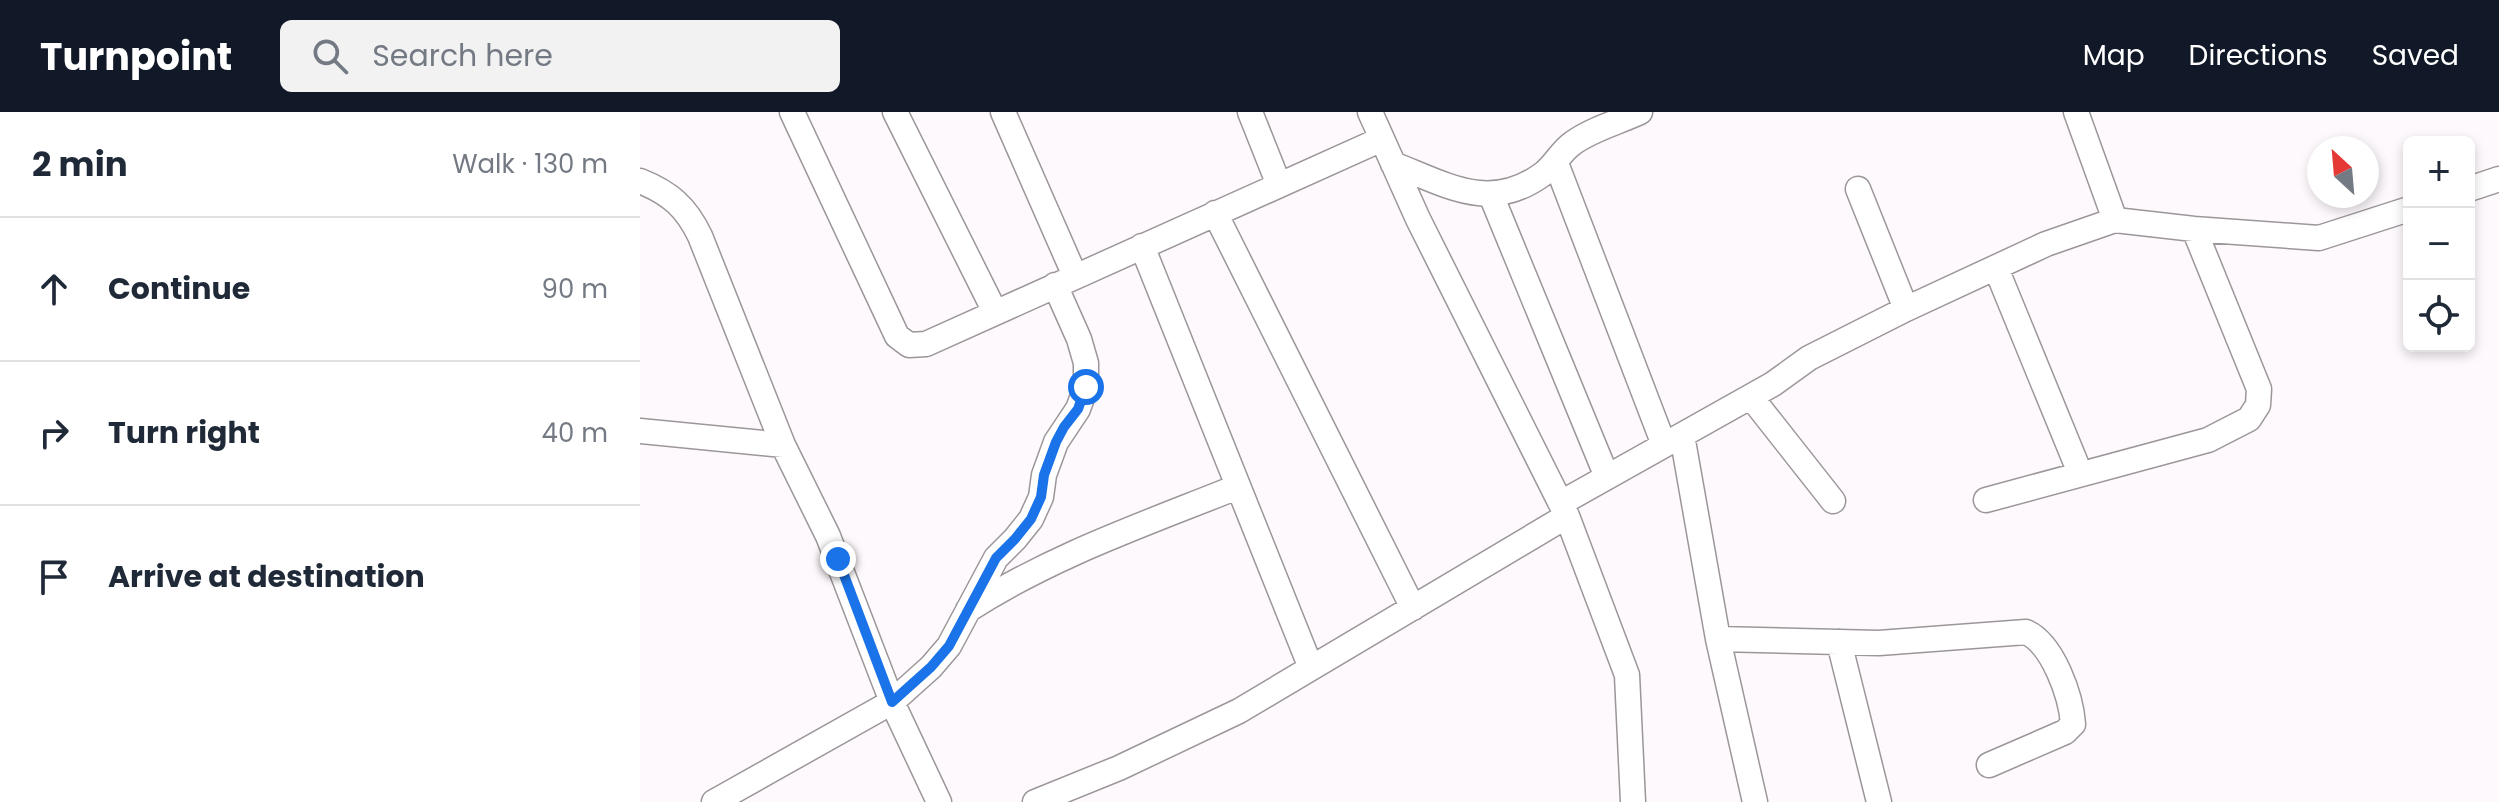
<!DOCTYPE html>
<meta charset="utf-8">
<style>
:root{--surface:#fff;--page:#f2f2f3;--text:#1f2937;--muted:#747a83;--line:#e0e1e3;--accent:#111827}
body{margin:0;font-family:Poppins,sans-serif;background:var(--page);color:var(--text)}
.controls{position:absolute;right:24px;top:24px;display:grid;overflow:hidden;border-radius:12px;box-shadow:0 4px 12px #0003}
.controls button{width:72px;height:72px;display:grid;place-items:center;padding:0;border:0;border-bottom:2px solid var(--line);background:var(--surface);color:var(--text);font:40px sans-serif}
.compass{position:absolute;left:1667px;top:24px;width:72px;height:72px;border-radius:50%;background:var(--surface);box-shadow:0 4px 12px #0003;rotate:334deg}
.stop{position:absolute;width:24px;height:24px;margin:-18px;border:6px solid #1a73e8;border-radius:50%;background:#fff}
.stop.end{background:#1a73e8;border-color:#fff;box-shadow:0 2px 8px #0008}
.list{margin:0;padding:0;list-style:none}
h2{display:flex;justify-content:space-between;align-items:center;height:104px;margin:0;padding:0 32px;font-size:34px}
h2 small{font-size:26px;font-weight:400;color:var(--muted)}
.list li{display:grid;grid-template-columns:52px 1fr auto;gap:24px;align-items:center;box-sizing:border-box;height:144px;padding:0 32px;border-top:2px solid var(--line)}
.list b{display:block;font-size:30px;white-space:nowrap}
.list em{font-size:26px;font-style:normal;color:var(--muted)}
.icon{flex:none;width:44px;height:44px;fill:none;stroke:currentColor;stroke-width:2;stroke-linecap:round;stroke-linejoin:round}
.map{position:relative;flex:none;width:1859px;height:690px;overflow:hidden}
header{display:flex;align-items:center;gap:48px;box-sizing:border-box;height:112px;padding:0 40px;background:var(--accent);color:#fff}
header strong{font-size:38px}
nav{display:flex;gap:44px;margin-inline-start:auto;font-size:28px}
.search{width:560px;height:72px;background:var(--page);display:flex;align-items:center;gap:20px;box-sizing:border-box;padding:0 28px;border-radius:12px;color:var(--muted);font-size:30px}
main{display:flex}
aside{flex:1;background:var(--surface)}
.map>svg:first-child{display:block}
</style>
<header>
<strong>Turnpoint</strong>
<div class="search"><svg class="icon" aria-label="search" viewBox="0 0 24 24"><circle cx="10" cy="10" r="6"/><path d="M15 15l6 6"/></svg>Search here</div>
<nav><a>Map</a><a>Directions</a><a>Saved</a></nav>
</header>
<main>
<aside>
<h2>2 min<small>Walk · 130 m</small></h2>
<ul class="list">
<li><svg class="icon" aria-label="ahead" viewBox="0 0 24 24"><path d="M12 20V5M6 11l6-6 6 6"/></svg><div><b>Continue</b></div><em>90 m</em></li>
<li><svg class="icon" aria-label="right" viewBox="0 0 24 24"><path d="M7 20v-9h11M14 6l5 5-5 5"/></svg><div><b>Turn right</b></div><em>40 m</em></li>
<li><svg class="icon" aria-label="arrive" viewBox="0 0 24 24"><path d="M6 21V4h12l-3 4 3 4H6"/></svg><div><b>Arrive at destination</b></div></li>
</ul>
</aside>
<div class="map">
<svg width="1859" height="690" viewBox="0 0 1859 690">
<rect width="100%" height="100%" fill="#fef9fc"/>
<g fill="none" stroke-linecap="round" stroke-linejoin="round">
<defs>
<path id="minor" d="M152,0L257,224L269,233L286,232L742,27
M255,0L355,200
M363,0L435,164
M610,0L639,73
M730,0L778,107L927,404L987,563L993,690
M1436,0L1475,108
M916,51L1024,333
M753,52C807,73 850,101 903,62C915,53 921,39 933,31C952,17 979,10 1000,0
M0,69C30,81 46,95 60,124L143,333L188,424L252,590L299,690
M1218,77L1266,197
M1829,77L1859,67
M851,83L967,365
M575,101L773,496
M502,134L671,556
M1356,156L1440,361
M1111,285L1193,389
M0,319L143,333
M1042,323L1078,527L1115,690
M1346,388L1568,328L1609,307L1618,293L1619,277L1554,117
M921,391L1133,272L1169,246L1266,197L1406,132L1475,108L1554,117L1679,126L1769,97
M328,498C411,444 505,412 597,375
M1078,527L1239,531L1386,520C1413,532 1431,584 1433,612L1425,620L1349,653
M1199,530L1239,690
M74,690L252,590L291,555L309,534L356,446L375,427L391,407L401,385L404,363L416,330L438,297L446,275V251L439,227L415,173
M395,690L479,656L599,599L927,404"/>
</defs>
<!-- minor casing -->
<use href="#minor" stroke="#9c969a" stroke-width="27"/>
<!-- minor -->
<use href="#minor" stroke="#fff" stroke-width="24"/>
</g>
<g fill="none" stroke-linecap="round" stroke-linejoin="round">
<!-- route -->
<path stroke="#1a73e8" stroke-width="10" d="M198,447L252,590L291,555L309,534L356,446L375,427L391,407L401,385L404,363L416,330L424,315L438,297L446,275"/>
</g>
</svg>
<div class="controls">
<button>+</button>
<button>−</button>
<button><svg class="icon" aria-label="locate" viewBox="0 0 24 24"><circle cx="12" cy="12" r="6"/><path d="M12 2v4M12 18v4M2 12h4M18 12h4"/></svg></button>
</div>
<svg class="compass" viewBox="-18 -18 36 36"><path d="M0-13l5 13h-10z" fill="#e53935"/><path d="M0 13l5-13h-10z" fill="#747a83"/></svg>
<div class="stop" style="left:446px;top:275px"></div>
<div class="stop end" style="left:198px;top:447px"></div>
</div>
</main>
